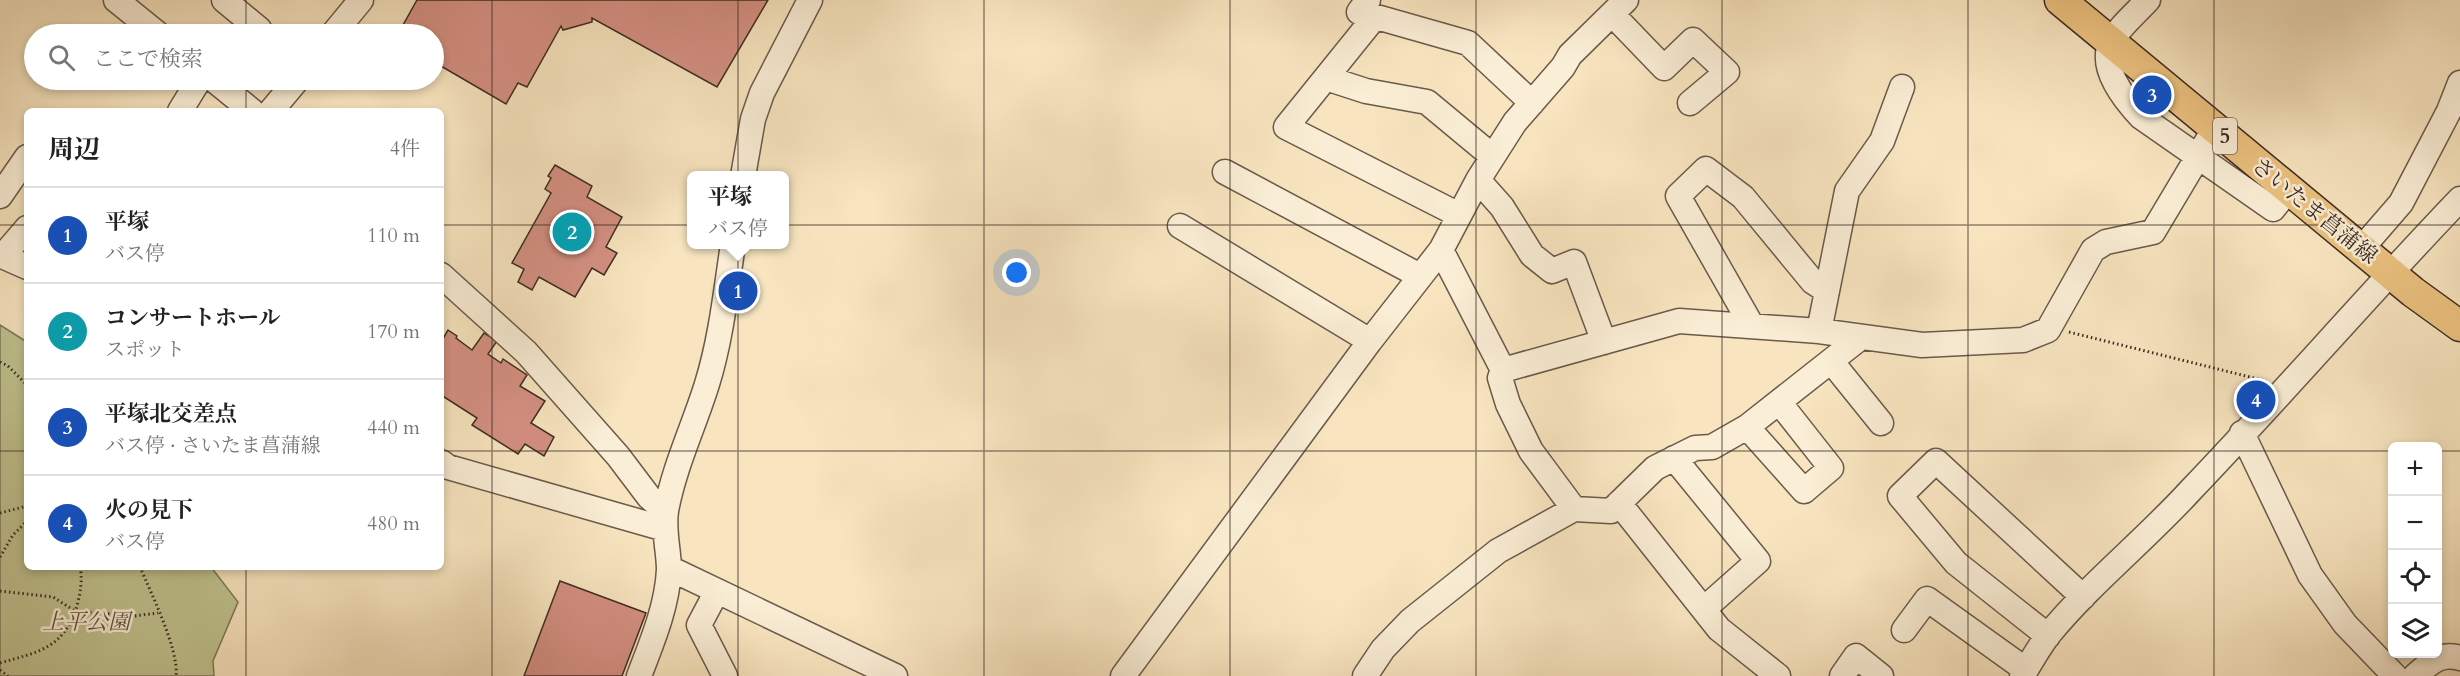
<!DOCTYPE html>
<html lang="ja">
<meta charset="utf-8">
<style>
:root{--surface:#fff;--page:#f6f6f6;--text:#222;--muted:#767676;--line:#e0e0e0;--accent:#b45309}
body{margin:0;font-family:Cardo,"Noto Serif JP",serif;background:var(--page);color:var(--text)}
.controls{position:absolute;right:18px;bottom:18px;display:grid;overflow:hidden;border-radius:9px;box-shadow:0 3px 9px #0003}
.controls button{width:54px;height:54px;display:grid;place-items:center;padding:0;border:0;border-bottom:2px solid var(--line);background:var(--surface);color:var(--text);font:30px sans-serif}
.you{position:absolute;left:1017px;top:273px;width:21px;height:21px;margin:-15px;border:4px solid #fff;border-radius:50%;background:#1a73e8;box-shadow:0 0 0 9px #1a73e833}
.badge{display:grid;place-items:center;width:39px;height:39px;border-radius:50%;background:var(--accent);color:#fff;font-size:20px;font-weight:700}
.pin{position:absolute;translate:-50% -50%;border:3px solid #fff;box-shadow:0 2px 6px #0006}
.popup{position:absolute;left:687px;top:171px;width:102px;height:78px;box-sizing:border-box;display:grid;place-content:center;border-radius:9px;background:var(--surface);filter:drop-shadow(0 2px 4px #0005);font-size:20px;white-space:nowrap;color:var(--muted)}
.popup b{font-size:22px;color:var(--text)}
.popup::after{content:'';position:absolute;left:50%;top:100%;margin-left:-12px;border:12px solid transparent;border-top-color:var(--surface)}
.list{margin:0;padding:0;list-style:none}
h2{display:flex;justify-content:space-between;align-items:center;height:78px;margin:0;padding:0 24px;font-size:26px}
h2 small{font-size:20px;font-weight:400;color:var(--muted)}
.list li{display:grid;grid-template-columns:39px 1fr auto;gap:18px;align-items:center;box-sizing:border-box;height:96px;padding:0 24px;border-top:2px solid var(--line)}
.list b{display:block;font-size:22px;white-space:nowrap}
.list p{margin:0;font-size:20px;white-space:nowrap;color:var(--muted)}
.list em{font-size:20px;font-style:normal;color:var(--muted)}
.icon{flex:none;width:33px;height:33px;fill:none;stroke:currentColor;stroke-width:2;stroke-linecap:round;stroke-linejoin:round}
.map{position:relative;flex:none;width:2460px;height:676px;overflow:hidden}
.search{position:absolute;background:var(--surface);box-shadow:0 3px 9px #0003;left:24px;top:24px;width:420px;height:66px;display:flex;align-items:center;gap:15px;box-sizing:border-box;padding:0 21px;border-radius:33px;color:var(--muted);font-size:22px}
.panel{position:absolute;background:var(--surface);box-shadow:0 3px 9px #0003;left:24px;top:108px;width:420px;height:462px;border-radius:9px}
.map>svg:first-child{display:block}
</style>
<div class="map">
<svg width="2460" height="676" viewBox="0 0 2460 676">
<rect width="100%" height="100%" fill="#f8e5c0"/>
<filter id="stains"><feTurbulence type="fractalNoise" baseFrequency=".00333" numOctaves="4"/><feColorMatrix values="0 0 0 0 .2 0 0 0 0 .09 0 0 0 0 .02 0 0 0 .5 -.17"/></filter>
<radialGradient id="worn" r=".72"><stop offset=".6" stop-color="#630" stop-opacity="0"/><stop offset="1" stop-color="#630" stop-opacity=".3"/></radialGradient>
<!-- green -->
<path fill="#c0c390" stroke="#7e785a" stroke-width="1.5" d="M0,325L27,342V567H211L238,602L213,661L214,676H0Z"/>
<!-- building -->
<path fill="#d59083" stroke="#3b2c23" stroke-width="1.5" d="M417,0H768L717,87L592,18V22L563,30L561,26L527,87L518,83L506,104L434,62V34H398Z
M555,165L592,186L587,197L622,217L606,247L617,253L604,275L592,268L575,297L539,277L532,290L518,282L524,269L512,263L551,193L545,189L551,178L548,176Z
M448,330L457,336L456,338L472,350L484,333L497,341L488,354L501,363L503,359L527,375L520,386L545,401L531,423L554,437L544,456L525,444L518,454L472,425L477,418L441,395V342Z
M560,581L646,613L622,676H524Z"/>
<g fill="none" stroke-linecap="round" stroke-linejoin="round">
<defs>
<path id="minor" d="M116,0L158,34
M224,0L259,29L254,34
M1368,0L1359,12L1468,43L1532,103
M2148,0C2138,11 2116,30 2111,43C2099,68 2125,100 2141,117L2273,209L2289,189
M1612,14L1664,68L1693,40L1727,72L1690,103
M1374,18L1286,127L1459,215
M333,34L361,0
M1326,78L1366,91L1427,102L1492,156
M214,80L252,111
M180,111L199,80
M271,111L297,80
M1225,172L1420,276
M743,176L753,119L762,93L810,0
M1478,180L1502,207L1532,255L1552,271L1574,262L1604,342
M0,196L27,157
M1180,226L1370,341
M2362,248L2401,203L2449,111L2460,83
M1441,250L1503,370L1500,378L1508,404L1531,451L1574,509
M0,255L27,267
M3,256L27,228
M441,275L526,352L618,456L649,497L666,512
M1752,326L1678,196L1706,169L1743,197L1813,282L1827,291
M1819,331L1847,191L1882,141L1902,87
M1831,361L1881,423
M1503,370L1679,321L1819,331L1922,345L2023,340L2048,330L2093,250L2106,242L2153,232L2215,128
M1747,427L1804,491L1831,468L1779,402
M2242,433L2310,575L2345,624L2395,676
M1674,458L1758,561L1705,608
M441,462L448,467L665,529
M1619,503L1719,629L1778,676
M669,568L895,676
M717,591L699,625L725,676
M1904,630L1927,599L2026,670
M2048,636L1956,563L1900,496L1936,461L2083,597
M639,676C652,642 667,607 669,570C669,551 663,531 666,511C674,467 694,426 707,384C721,339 726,291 733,244
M1123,676L1370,341L1441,250L1478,180L1515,122L1563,67L1570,55L1626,0
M1365,676L1383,649L1410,621L1498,551L1574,509L1611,511L1655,468L1695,448L1712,447L1747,427L1860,338
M1842,676L1856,656L1881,676
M2022,676C2031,662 2039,647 2049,634C2091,583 2144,541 2189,492C2281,396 2368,295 2460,199
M2415,676C2430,663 2440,652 2460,658"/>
<path id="major" d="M2060,0L2413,292L2460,326"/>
</defs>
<!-- minor casing -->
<use href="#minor" stroke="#6a5a4a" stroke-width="27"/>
<!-- major casing -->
<use href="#major" stroke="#3b2c23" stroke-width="33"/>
<!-- path -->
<path stroke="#3b2c23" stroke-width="3" stroke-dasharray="1.5 3" stroke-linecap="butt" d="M2069,332L2266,381
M0,362L8,366L27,385
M0,513L27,506
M0,557L13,535L27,521
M140,567C151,593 179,650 176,676
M0,591L53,597L75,611L134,616L158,613
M0,663C38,652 62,649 76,609C80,596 83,580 80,567
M0,670L8,676"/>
<!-- minor -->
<use href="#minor" stroke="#faeed6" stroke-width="24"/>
<!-- major -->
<use href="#major" stroke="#ecc280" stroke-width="30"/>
</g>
<!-- grid -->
<path fill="none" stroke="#3b2c23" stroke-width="1.5" stroke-opacity="0.55" d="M246,0V34M492,0V676M738,0V676M984,0V676M1230,0V676M1476,0V676M1722,0V676M1968,0V676M2214,0V676M246,80V111M0,225H27M441,225H2460M0,451H27M441,451H2392M2438,451H2460M246,567V676"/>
<g text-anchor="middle" stroke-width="5" stroke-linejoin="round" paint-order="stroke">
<!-- shield labels -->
<rect fill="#faeed6" stroke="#746659" stroke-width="1.5" x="2213" y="118" width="24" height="36" rx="4.5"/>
<g font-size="21" font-weight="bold" fill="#3b2c23">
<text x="2225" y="143">5</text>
</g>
<!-- street labels -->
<g font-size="22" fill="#3b2c23" stroke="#faeed6">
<text transform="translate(2315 210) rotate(39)" y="8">さいたま菖蒲線</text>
</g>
<!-- park labels -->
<g font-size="22" font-style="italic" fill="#5c523e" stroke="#faeed6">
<text x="86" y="629">上平公園</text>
</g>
</g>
<rect width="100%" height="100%" filter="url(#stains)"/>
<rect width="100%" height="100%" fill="url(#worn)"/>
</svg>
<div class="controls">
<button>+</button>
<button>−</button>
<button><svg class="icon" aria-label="locate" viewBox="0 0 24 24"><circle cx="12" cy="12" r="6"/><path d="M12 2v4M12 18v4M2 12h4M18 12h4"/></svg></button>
<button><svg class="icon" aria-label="layers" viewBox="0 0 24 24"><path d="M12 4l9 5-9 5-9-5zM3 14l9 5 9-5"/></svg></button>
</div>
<div class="you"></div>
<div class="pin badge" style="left:738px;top:291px;background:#1a4fb4">1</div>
<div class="popup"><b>平塚</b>バス停</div>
<div class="pin badge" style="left:572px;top:232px;background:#0f9aa8">2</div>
<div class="pin badge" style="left:2152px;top:95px;background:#1a4fb4">3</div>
<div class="pin badge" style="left:2256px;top:400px;background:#1a4fb4">4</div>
<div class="search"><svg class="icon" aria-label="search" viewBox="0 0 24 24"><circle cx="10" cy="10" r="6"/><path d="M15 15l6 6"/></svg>ここで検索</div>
<section class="panel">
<h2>周辺<small>4件</small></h2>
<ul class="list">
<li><span class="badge" style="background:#1a4fb4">1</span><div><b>平塚</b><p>バス停</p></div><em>110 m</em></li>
<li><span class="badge" style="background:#0f9aa8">2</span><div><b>コンサートホール</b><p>スポット</p></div><em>170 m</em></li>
<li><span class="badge" style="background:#1a4fb4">3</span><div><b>平塚北交差点</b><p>バス停 · さいたま菖蒲線</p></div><em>440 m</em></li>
<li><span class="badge" style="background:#1a4fb4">4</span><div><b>火の見下</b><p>バス停</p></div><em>480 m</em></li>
</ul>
</section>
</div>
